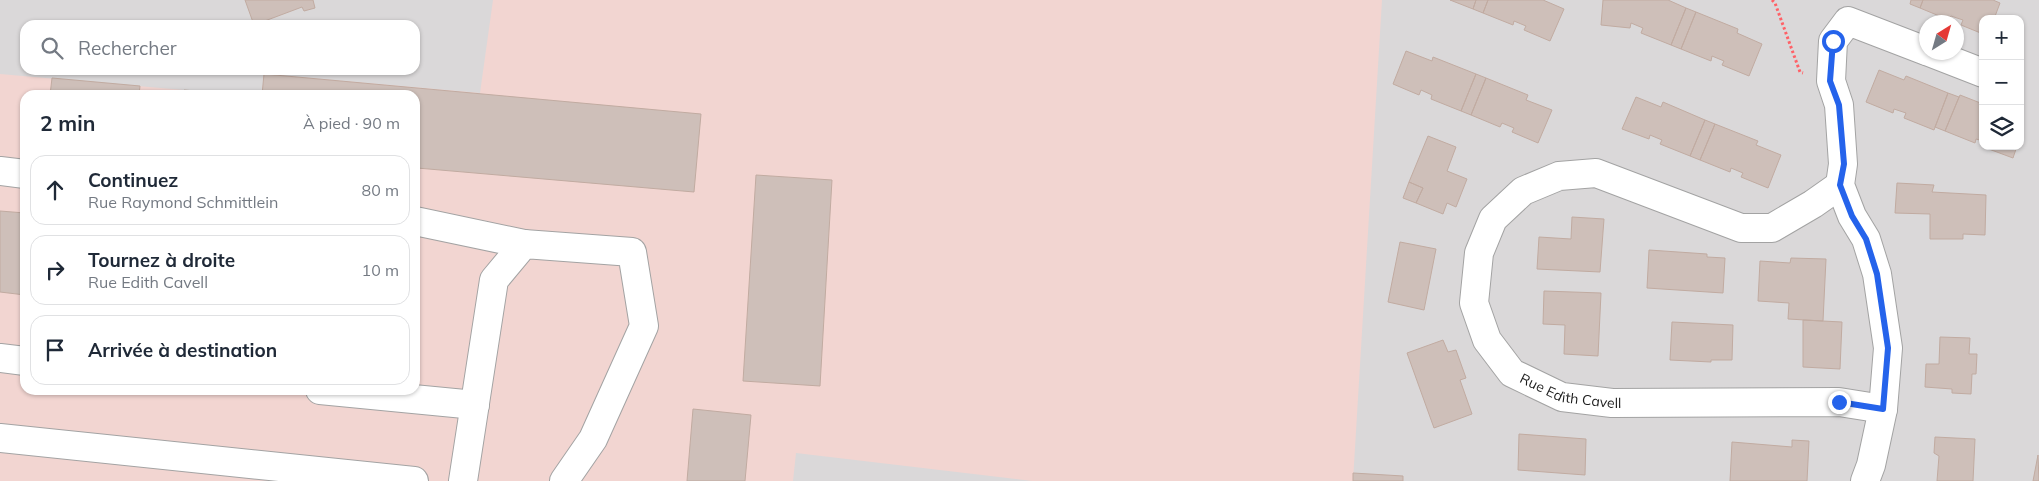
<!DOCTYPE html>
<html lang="fr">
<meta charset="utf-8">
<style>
:root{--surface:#fff;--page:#f6f6f7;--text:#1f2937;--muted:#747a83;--line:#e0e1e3}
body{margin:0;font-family:Mulish,sans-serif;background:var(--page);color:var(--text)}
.controls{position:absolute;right:15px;top:15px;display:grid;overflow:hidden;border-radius:10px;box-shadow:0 1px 4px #0004}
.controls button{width:45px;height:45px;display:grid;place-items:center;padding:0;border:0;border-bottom:1px solid var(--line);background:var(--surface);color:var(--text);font:25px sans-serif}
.compass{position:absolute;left:1919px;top:15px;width:45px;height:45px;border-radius:50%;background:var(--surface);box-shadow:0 1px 4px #0004;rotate:37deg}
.stop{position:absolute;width:15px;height:15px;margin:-11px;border:4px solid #2563eb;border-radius:50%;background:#fff}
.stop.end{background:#2563eb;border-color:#fff;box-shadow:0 1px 5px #0008}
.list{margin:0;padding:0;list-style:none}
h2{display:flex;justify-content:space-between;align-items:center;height:65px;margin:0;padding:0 20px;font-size:21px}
h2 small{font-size:16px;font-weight:400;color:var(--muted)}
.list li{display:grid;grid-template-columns:32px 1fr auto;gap:15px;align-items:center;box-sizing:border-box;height:70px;margin:0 10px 10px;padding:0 10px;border:1px solid var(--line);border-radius:15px}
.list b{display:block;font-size:19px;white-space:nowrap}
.list p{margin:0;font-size:16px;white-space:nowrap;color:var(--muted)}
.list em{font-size:16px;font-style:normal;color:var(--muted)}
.icon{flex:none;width:28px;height:28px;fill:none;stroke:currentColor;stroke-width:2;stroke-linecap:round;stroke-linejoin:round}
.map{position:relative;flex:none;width:2039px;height:481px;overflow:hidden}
.search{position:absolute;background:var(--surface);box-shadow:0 1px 4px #0004;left:20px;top:20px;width:400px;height:55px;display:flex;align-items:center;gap:12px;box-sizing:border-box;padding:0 18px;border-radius:15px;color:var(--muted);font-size:19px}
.panel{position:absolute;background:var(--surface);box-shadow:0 1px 4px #0004;left:20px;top:90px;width:400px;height:305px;border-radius:15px}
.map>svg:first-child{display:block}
</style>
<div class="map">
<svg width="2039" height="481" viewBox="0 0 2039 481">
<rect width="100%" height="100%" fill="#eee7e0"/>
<!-- residential -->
<path fill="#dad8d9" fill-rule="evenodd" d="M0,0H2039V481H0ZM1983,19H2020V146H1983ZM1926,22H1956V52H1926ZM25,25H415V70H25ZM25,95H415V390H25Z"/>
<!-- military -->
<path fill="#f2d5d1" d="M493,0H1382L1353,481H1032L796,453L793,481H0V74L241,95H25V390H415V95H262L264,74L480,93Z"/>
<!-- building -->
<path fill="#cebfb9" stroke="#c1aba1" d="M245,0H313L315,8L304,11L302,7L254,25Z
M1450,0H1476L1473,9Z
M1476,0H1488L1483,13L1473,9Z
M1488,0H1543L1564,9L1550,41L1524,30L1526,26L1514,21L1513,25L1483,13Z
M1603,0H1668L1686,8L1671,45L1641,33L1643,28L1631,23L1630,28L1601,25Z
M1911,0H1923L1920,8L1910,4Z
M1923,0H1993L2000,3L1994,19H1983V34L1961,25L1963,20L1951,16L1949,20L1920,8Z
M1686,8L1696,12L1681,49L1671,45Z
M1696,12L1738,29L1737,33L1762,44L1749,76L1722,65L1724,61L1712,56L1711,61L1681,49Z
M1406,51L1432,61L1433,57L1476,74L1461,111L1431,99L1432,95L1421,90L1419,95L1393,84Z
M1879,70L1904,80L1906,76L1948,93L1934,130L1904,118L1906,113L1894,109L1893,113L1866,102Z
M264,74L701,114L694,192L417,168L415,183V95H262Z
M1476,74L1486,78L1471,115L1461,111Z
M52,78L140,86L139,95H50Z
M1486,78L1528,95L1526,100L1552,110L1538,143L1512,132L1514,128L1502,123L1500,127L1471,115Z
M184,90L240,95H183Z
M1948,93L1959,97L1945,131L1935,127Z
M1960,95L1983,104V141L1976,139L1975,143L1945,131Z
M1636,97L1661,107L1663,102L1705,120L1690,156L1660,144L1662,140L1650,135L1649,139L1622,129Z
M1705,120L1715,124L1700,160L1690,156Z
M1715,124L1758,141L1756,145L1781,155L1768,188L1741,177L1743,173L1731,168L1730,172L1700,160Z
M1428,136L1456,147L1447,171L1467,179L1456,207L1447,203L1443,214L1416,203L1423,188L1409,182Z
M1987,146H2017L2013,158L1986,148Z
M756,175L832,180L820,386L743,381Z
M1409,182L1423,188L1416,203L1403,198Z
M1897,183L1934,185L1932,192L1986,195L1985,235L1963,234V239H1930V214L1895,213Z
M0,211L25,213V295L0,292Z
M1572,217L1604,219L1600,272L1537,269L1539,237L1571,239Z
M1400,242L1436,249L1424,310L1388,302Z
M1649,250L1707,254V257L1725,258L1723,293L1647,288Z
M1791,258L1826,259L1823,321L1788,319L1789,303L1758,301L1760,261L1790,263Z
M1544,291L1601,293L1598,356L1564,354L1565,325L1543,324Z
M1803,320L1842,322L1840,369L1803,367Z
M1672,322L1733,325L1732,360H1711V362L1670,360Z
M1940,337L1970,338L1969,354H1977L1976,374H1972L1971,394L1952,393V389L1925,387L1926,364H1939Z
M1443,340L1448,352L1456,350L1466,378L1460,380L1472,414L1434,428L1407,353Z
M693,409L751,415L745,481H687Z
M1519,434L1586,439L1585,475L1518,470Z
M1935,437L1975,439L1973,481H1937L1939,456L1934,453Z
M1792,440L1809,441L1807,481H1730L1732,442L1792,447Z
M2038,455L2039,481H2033Z
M1353,473L1403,476V481H1353Z"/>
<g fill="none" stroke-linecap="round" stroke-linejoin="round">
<defs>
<g id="minor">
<path d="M1929,52L1983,73"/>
<path d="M0,171L25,174"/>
<path id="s1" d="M1840,185L1813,204L1772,228H1741L1596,173L1559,176L1523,191L1493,219L1479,253L1474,303L1487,340L1512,373L1562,397L1612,403L1839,402L1883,409"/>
<path d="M415,221L524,244"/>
<path d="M0,358L25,361"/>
<path d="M320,390L475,405"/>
<path d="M0,438L414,481"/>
<path d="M463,481L494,280L524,244L632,252L644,326L593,439L564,481"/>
<path d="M1865,481L1871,465L1883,409L1888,348L1877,274L1866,239L1852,216L1840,185L1843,164L1839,105L1831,81L1833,41L1848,21L1926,51"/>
</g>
</defs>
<!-- minor casing -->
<use href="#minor" stroke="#a3a3a3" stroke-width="30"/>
<!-- path -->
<path stroke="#ff6066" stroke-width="3" stroke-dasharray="2.5 2.5" stroke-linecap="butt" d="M1772,0L1775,3L1800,72L1803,73"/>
<!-- minor -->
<use href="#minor" stroke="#fff" stroke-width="28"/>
</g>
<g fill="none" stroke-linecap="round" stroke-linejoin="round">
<!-- route -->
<path stroke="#2563eb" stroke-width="6" d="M1833,41L1830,81L1839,105L1844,164L1840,185L1852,216L1866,239L1877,274L1888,348L1883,409L1839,402"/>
</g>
<g text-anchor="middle" stroke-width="5" stroke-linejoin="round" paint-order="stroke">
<!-- street labels -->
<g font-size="14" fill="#1c1c1c" stroke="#fff">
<text dy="5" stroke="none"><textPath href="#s1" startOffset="614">Rue Edith Cavell</textPath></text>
</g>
</g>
</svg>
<div class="controls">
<button>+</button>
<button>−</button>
<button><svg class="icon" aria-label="layers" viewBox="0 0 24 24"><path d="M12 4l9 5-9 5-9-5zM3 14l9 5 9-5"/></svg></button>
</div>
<svg class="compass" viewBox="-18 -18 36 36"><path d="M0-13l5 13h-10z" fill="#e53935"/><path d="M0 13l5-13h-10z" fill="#747a83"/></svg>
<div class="stop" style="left:1833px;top:41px"></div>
<div class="stop end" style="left:1839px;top:402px"></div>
<div class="search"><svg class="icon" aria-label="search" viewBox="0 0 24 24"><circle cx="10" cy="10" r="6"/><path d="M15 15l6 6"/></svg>Rechercher</div>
<section class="panel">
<h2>2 min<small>À pied · 90 m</small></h2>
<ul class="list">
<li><svg class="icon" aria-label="ahead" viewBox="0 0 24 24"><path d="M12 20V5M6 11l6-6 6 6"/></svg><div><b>Continuez</b><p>Rue Raymond Schmittlein</p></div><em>80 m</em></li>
<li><svg class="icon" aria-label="right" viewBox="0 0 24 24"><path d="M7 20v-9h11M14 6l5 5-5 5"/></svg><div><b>Tournez à droite</b><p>Rue Edith Cavell</p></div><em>10 m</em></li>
<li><svg class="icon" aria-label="arrive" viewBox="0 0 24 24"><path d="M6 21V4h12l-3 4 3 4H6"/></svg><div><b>Arrivée à destination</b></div></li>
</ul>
</section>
</div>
